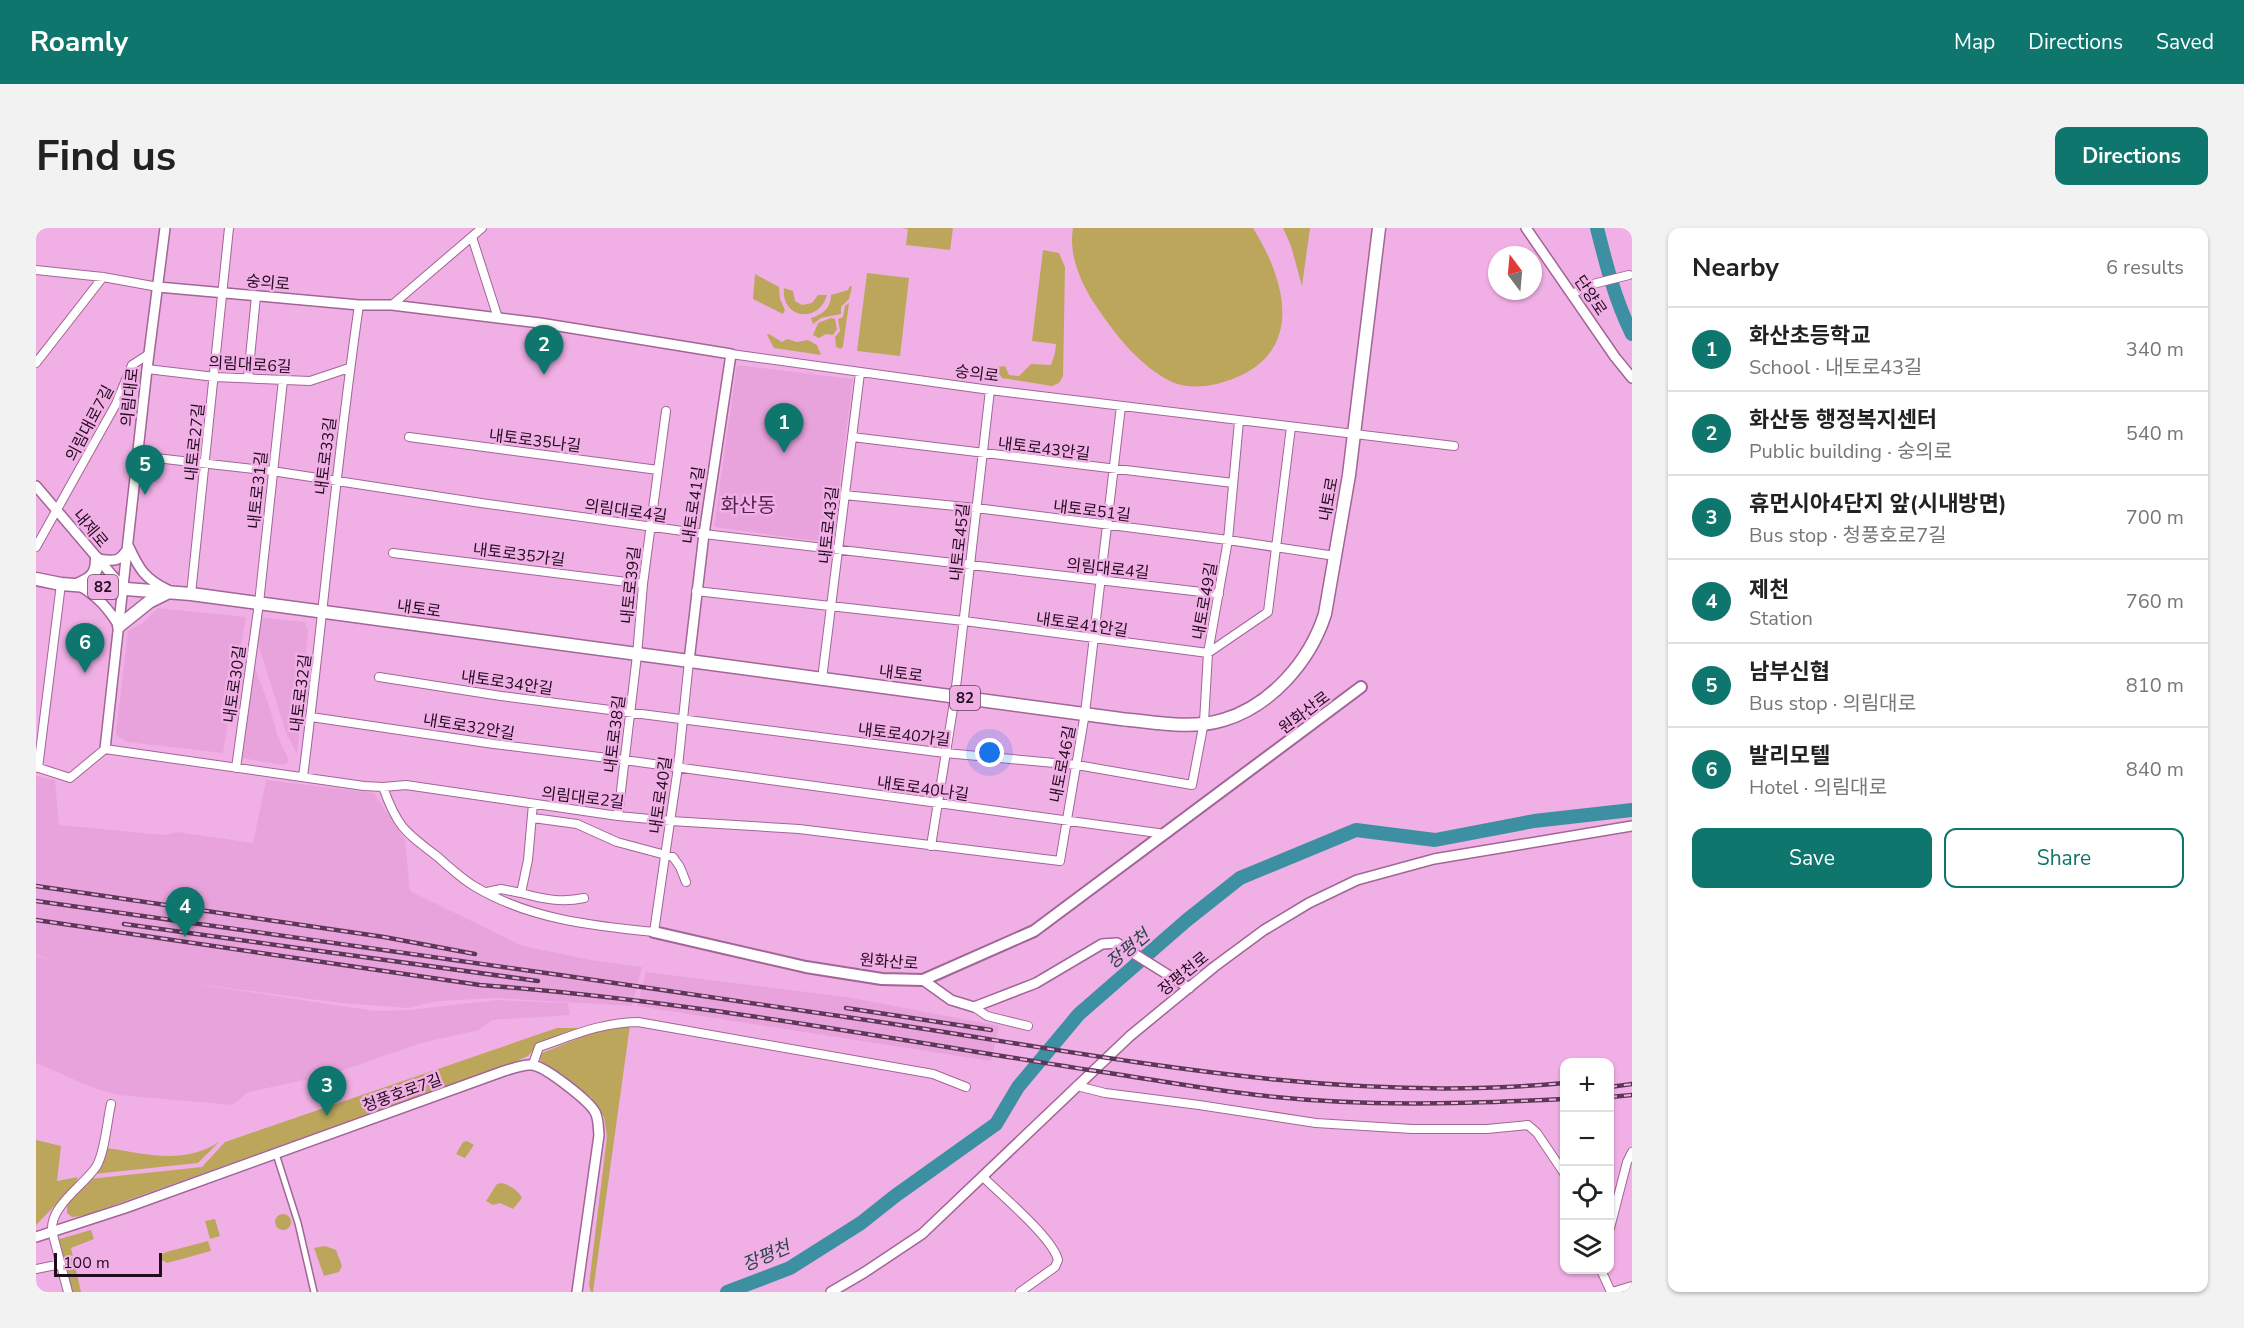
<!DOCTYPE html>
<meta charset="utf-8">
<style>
:root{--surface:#fff;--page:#f2f2f2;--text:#222;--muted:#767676;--line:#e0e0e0;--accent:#0f766e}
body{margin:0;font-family:"Nunito Sans","Noto Sans KR",sans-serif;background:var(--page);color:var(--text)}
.controls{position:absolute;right:18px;bottom:18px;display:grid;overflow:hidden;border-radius:12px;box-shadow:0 2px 4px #0004}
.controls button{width:54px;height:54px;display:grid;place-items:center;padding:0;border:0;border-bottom:2px solid var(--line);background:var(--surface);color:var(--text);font:30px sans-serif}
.compass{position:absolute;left:1452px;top:18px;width:54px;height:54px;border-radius:50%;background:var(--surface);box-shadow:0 2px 4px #0004;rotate:344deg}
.scale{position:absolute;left:18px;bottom:15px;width:108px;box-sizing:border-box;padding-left:6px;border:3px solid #220b1f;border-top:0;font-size:16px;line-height:21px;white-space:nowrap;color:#220b1f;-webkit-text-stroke:4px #f1b0e5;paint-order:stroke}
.you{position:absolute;left:954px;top:525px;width:21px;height:21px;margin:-15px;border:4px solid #fff;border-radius:50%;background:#1a73e8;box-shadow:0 0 0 9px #1a73e833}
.badge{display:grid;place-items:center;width:39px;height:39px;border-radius:50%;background:var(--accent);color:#fff;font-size:20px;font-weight:700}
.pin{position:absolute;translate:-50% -50px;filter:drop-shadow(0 2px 3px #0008)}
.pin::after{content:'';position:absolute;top:32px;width:21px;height:18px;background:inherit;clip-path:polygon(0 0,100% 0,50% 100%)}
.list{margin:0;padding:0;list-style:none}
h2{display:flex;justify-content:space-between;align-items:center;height:78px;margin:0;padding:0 24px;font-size:26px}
h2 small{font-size:20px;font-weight:400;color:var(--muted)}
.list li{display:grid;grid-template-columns:39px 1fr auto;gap:18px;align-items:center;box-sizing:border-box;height:84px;padding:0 24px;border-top:2px solid var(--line)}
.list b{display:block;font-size:22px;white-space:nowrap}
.list p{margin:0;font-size:20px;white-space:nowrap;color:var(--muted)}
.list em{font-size:20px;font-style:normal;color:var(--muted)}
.actions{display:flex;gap:12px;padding:18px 24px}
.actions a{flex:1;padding:14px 0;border:2px solid var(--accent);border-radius:12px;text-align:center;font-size:21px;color:var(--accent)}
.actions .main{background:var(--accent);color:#fff}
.icon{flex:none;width:33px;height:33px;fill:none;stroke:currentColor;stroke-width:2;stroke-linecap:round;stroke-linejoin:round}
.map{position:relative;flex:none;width:1596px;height:1064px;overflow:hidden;border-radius:12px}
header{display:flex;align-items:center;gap:36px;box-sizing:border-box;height:84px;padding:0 30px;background:var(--accent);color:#fff}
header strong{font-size:28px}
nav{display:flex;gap:33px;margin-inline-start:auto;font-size:21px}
.intro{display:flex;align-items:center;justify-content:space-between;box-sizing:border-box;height:144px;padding:0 36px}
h1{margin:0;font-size:42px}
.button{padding:15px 27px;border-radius:12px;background:var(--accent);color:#fff;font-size:21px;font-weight:700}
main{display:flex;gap:36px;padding:0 36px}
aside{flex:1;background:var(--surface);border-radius:12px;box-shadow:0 2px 4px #0004}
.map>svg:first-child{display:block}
</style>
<header>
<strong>Roamly</strong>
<nav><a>Map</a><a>Directions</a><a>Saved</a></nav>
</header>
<div class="intro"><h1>Find us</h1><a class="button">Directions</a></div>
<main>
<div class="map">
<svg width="1596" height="1064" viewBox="0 0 1596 1064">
<rect width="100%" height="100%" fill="#f1b0e5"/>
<!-- built -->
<path fill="#e9a3dc" d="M701,137L817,151L796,315L678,299Z
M122,380L210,389L187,525L91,514L82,509L80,504L92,403L108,394Z
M221,389L269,394L272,402L261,526L251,507L222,416Z
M216,433L233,477L241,506L253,533L247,537L206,530Z
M0,548L19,552L23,597L128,607L142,604L217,615L230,552L338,565L369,612L374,663L487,718L555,732L606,739L596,778L460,770L402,773L371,780L304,775L147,754L339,783L372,782L461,772L532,775L534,787L456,792L443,802L385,815L293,847L212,864L197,877L82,867L60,861L0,835V729L14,731L0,727Z
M610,744L811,769L963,798L955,833L601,778Z"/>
<!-- green -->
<path fill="#bca65c" d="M865,0H917L914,22L870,17L872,1Z
M1037,0H1217C1250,53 1270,125 1194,152C1177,158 1154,162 1136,154C1105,139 1081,109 1062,81C1046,58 1032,28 1037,0Z
M1247,0H1274L1266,58L1255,18Z
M1007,22L1023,25L1029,39L1027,148L1023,155L1016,158L966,150L961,143L962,139L969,138L973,147L983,148L995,136L1015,137L1019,125L1020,116L996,113Z
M831,45L873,50L864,128L821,123Z
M719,46L743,59L744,71L749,82L747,86L717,71Z
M814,58L816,59L813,71L805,79V86L785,90L777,96L775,90C787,86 795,80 795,67L812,62Z
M748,60L757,63L759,73L766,77L776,75L782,67H791C783,96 745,91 748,60Z
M813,75L807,118L805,121L800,119L799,109L804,103L802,91L807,89L809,78Z
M795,90L799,91L801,101L797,107L790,106L783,110L777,107L782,95Z
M733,106L746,114L751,111L761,114L772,112L781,117L785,127L738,120L731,107Z
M594,797L557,1064H555L553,1057L571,908L568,889L555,869L505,835L504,830L506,825L573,798Z
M521,800H546L499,820L492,828L474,836L47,988L36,989L31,985V975L53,951L166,939L189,914Z
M0,912L25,918L21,953L42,949L39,957L0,997Z
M431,913L438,917L429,930L420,926L427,914Z
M183,914L162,935L58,946L71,920C111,926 147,937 183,914Z
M466,955C474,957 483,963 486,970L477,981L464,975L457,977L450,973L461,956Z
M239 994a8 8 0 1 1 16 0a8 8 0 1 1-16 0Z
M179,991L184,1008L174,1011L169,993Z
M55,1002L58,1011L35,1020L45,1064H33L20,1012Z
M172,1013L175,1023L131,1035L124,1031L125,1027L130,1024Z
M289,1018L300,1022L306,1038L303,1044L288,1048L278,1020Z"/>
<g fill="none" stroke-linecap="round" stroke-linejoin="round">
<!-- river -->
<path stroke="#3d90a1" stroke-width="14" d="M1561,0C1570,36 1579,72 1596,106
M691,1064L754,1040L825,995L859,968L960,896L982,859L1043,786L1151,692L1204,650L1320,602L1399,612L1498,593L1596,582"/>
<defs>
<path id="pedestrian" d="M240,926L262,995L278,1064"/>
<path id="minor" d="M436,9L462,90
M0,42L67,49L122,59
M1536,67L1549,58L1593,47
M356,77L446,0
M695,126L954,162L1418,218
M0,135L67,49
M111,141L179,149L274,153L313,140
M212,150L220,68
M373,209L622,242
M816,209L1197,255
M102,228L236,243L445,275L668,306L1183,366
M808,267L940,280L1192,312L1299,328
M0,319L80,176L96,137L113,126
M357,325L607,356
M660,363L928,393L1172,425L1232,384L1255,199
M155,366L193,0
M343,449L465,468L909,525L1041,537L1156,557L1168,494L1172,425L1192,312L1203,193
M786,451L824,145
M275,489L458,516L588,532L1129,606
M0,539L34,550L69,521L328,558L347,559L370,557L582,588L635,593L763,601L1024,633L1049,485L1085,178
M2,540L25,356
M200,540L223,375L247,152
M267,549C287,392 300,234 323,77
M347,559C361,599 369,604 402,629C413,639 425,650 438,658C492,691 557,698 618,704L642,539L653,433
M497,576L492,632L485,665C507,671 526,675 548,670
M582,588L601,427L607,356L630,183
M497,590L541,596L581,614L637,629L644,639L650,654
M895,618L919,468L954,162
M451,664L465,661L485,665
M938,779L951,788L992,798
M497,836L503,819C538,807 563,795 602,794L897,846L930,859
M1041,858L1069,865L1163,877L1280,895L1376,901H1451L1492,897L1501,905L1528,945
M947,949C965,967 1017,1010 1022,1032L1019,1039L984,1064
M1574,1000L1591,934L1596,924
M0,1041L25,1036
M1565,1042L1575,1064
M32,1064L16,1003C14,978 47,958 60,939C69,925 71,893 75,876
M1576,1064L1596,1058"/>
<path id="tertiary" d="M1490,0L1579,129L1596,150
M122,59L323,77H356L504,95L695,126L668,306L653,433
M0,258L87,360
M93,319C103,341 109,351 132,362
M61,331C78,333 83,335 92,320
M44,358C62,369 72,380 83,398
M69,521L111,141L129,0
M887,752L915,772L938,779L1000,755L1066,716L1081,715L1153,760
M0,1009L89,980L468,843C476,841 487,836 495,837C508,837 553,873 559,884C563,891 562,900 563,907L541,1064
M795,1064L829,1044L886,1006L1094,808L1178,739L1228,702L1273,675L1321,652L1398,631L1596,598"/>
<path id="secondary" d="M618,704L770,739L846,751L887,752L998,703L1325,459"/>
<path id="primary" d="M0,351L25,356L155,366L1085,491C1118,494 1154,502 1187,492C1235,478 1274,433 1289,386L1313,247L1343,0
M43,356C56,350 61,346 61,331
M83,398L113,374L133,364"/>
</defs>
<!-- pedestrian casing -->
<use href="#pedestrian" stroke="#a16597" stroke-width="8"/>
<!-- minor casing -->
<use href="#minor" stroke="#a16597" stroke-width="10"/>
<!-- tertiary casing -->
<use href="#tertiary" stroke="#a16597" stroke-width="12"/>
<!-- secondary casing -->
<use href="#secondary" stroke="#a16597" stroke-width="14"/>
<!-- primary casing -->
<use href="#primary" stroke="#a16597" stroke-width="15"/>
<!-- pedestrian -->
<use href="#pedestrian" stroke="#fff" stroke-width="5"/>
<!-- minor -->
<use href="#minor" stroke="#fff" stroke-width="8"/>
<!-- tertiary -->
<use href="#tertiary" stroke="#fff" stroke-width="9"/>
<!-- secondary -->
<use href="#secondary" stroke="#fff" stroke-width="10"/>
<!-- primary -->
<use href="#primary" stroke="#fff" stroke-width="12"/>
<defs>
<path id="rail" d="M0,658L348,709L439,726
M0,673C281,712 563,752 844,794C1069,828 1299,877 1528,855
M0,692L444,757C648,772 850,810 1053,842C1109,850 1165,861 1221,867C1324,879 1426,876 1528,871
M88,696L502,753
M810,780L955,802
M1574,859L1596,856
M1574,869L1596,867"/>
</defs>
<!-- rail casing -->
<use href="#rail" stroke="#5b3855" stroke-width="4.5"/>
<!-- rail -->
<use href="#rail" stroke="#f1b0e5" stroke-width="2" stroke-dasharray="7" stroke-linecap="butt"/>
</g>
<g text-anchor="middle" stroke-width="5" stroke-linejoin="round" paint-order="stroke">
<!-- shield labels -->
<g fill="#f1b0e5" stroke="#603c5a" stroke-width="1.5">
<rect x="52" y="347" width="30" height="24" rx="4.5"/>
<rect x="914" y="458" width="30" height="24" rx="4.5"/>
</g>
<g font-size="15" font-weight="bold" fill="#220b1f">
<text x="67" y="364">82</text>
<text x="929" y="475">82</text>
</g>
<!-- street labels -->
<g font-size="16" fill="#220b1f" stroke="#f1b0e5">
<text transform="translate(232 54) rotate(5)" y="6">숭의로</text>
<text transform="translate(1555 67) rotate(56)" y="6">단양로</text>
<text transform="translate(214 136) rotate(3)" y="6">의림대로6길</text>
<text transform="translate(941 145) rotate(7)" y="6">숭의로</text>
<text transform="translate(93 169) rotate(-84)" y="6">의림대로</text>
<text transform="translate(53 195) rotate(-62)" y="6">의림대로7길</text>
<text transform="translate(499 212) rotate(7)" y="6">내토로35나길</text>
<text transform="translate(158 214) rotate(-84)" y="6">내토로27길</text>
<text transform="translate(1008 220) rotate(7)" y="6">내토로43안길</text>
<text transform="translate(289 228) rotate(-83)" y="6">내토로33길</text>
<text transform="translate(221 262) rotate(-84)" y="6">내토로31길</text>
<text transform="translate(1292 271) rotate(-80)" y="6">내토로</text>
<text transform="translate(657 277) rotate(-82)" y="6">내토로41길</text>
<text transform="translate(590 282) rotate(8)" y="6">의림대로4길</text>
<text transform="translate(1056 282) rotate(7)" y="6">내토로51길</text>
<text transform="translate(792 297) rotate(-84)" y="6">내토로43길</text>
<text transform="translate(55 300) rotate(50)" y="6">내제로</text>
<text transform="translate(923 314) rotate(-84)" y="6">내토로45길</text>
<text transform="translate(483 326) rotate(7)" y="6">내토로35가길</text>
<text transform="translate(1072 340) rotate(6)" y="6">의림대로4길</text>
<text transform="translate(594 357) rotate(-84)" y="6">내토로39길</text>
<text transform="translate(1168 373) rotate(-80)" y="6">내토로49길</text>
<text transform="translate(383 380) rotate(8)" y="6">내토로</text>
<text transform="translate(1046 396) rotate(8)" y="6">내토로41안길</text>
<text transform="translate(865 445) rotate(7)" y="6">내토로</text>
<text transform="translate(471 454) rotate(8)" y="6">내토로34안길</text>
<text transform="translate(198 456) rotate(-82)" y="6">내토로30길</text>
<text transform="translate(264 465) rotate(-83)" y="6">내토로32길</text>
<text transform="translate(1268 484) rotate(-37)" y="6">원화산로</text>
<text transform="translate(433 498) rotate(9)" y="6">내토로32안길</text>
<text transform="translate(578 506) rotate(-83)" y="6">내토로38길</text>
<text transform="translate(868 506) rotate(7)" y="6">내토로40가길</text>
<text transform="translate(1026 536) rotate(-79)" y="6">내토로46길</text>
<text transform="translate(887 560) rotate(8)" y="6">내토로40나길</text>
<text transform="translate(624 567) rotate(-82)" y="6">내토로40길</text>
<text transform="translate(547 569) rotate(7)" y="6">의림대로2길</text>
<text transform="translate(853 733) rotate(4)" y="6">원화산로</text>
<text transform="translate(1147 745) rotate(-39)" y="6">장평천로</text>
<text transform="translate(366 864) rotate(-20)" y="6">청풍호로7길</text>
</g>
<!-- water labels -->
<g font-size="18" font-style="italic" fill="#29444a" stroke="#f1b0e5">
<text transform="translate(1092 721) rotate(-40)" y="6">장평천</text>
<text transform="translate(730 1028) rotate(-23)" y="6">장평천</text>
</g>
<!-- quarter labels -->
<g font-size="20" fill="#551f4e" stroke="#f1b0e5">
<text x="712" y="284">화산동</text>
</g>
</g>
</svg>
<div class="controls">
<button>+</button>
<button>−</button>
<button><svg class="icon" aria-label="locate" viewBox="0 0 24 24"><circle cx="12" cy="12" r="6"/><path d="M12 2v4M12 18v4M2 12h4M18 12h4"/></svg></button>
<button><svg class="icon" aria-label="layers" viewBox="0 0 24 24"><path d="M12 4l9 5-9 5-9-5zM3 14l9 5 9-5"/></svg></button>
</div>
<svg class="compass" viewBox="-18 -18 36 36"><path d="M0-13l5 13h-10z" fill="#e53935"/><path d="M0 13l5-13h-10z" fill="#767676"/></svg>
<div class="scale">100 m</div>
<div class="you"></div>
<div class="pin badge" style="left:748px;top:225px">1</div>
<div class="pin badge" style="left:508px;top:147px">2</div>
<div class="pin badge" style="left:291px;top:888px">3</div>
<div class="pin badge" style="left:149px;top:709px">4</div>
<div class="pin badge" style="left:109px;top:267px">5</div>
<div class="pin badge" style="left:49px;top:445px">6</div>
</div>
<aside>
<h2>Nearby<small>6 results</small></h2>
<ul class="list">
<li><span class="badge">1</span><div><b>화산초등학교</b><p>School · 내토로43길</p></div><em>340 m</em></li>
<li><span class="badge">2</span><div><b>화산동 행정복지센터</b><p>Public building · 숭의로</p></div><em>540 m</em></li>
<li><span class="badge">3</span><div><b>휴먼시아4단지 앞(시내방면)</b><p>Bus stop · 청풍호로7길</p></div><em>700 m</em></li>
<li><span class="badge">4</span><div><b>제천</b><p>Station</p></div><em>760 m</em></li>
<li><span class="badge">5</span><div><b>남부신협</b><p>Bus stop · 의림대로</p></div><em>810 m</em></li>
<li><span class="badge">6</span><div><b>발리모텔</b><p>Hotel · 의림대로</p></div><em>840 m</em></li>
</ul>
<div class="actions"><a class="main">Save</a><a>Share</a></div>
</aside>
</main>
